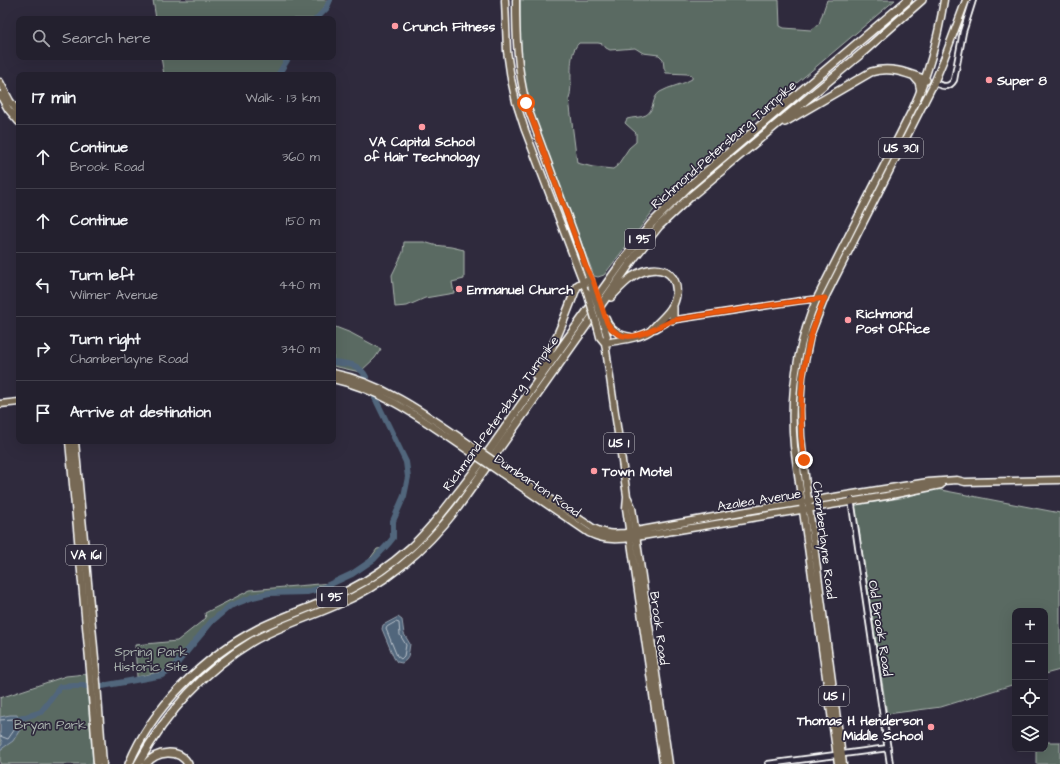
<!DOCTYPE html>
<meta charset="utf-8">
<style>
:root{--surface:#23202e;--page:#2f2d3a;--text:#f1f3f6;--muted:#a3a3aa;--line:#403e4a}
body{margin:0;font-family:"Architects Daughter",sans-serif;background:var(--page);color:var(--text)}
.controls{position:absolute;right:12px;bottom:12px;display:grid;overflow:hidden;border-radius:8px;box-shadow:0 4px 16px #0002}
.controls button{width:36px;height:36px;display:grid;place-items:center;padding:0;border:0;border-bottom:1px solid var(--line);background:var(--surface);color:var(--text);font:20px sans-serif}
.stop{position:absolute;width:12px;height:12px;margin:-9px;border:3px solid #ea580c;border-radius:50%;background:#fff}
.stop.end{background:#ea580c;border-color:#fff;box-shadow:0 1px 4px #0008}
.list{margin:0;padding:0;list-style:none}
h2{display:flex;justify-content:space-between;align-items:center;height:52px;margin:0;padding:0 16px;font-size:17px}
h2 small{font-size:13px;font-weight:400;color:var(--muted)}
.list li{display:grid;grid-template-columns:26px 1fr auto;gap:12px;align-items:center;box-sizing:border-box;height:64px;padding:0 16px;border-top:1px solid var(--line)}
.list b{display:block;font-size:15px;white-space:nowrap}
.list p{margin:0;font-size:13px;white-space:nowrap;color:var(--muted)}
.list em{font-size:13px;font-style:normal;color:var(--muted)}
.icon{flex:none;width:22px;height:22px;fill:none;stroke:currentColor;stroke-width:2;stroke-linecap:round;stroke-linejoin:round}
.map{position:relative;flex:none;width:1060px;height:764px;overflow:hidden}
.search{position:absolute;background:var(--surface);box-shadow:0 4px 16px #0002;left:16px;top:16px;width:320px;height:44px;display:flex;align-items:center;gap:10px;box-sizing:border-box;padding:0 14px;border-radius:8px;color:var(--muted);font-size:15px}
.panel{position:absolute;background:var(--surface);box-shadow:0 4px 16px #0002;left:16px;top:72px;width:320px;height:372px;border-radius:8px}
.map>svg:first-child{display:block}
</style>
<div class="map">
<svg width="1060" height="764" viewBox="0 0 1060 764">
<rect width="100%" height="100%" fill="#2f2a3d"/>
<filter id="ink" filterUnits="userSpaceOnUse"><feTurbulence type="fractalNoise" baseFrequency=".025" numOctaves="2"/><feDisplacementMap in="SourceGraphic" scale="8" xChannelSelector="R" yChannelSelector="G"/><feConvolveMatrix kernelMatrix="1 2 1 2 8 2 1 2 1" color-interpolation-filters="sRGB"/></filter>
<g filter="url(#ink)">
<!-- green -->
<path fill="#5a6b62" stroke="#acb5b0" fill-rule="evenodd" d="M153,0H328L323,10L316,19H156Z
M520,0H779L780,26L784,28L811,30L819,24L827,0H895L688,175L653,211L604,275L598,277L594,276L539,130L525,88L520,55ZM579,43H598L603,44L606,48L610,50L635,48L643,53L659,55L663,59L664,68L666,73L687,74L692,75V79C682,85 670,86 660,92C651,98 655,110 646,115C640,118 633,117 627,119L625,123L636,133V142L629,148L617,166L613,169L593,167L577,163L569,99C574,83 566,55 579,43Z
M161,57H286L277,75H164Z
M404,242H424L434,245L451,247L464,250V279L452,282L454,293L425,298L407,306L395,307L392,275L403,252Z
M333,326L351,333L381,349L375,358L360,372L333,366Z
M936,489L1060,513V670L1045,674V611H1015V684L941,707L887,714L855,505L901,498Z
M384,548L377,556L359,571L328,587L314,592L296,593L270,592L259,593L233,607L224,609L212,621L203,633L191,644L173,669L137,677L135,645L177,641L206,618L205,613L250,590L331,583L362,566L369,560L377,549Z
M86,674L93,764H0V698L66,676Z
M1045,742H1060V764H1036V749H1045Z"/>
<!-- water -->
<path fill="#51667c" stroke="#97a3b0" d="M398,617L402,620L404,634L410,644L408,657L406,660L402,663L397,662L394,658L382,629L383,625Z
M10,715H17L22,726L21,728L13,741L0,750V746L2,745V742L0,738V717Z"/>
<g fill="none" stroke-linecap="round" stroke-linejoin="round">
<!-- shore -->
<path stroke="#b9c2cb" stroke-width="1" d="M396,622L399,623L400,635L406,645L404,656L401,659L397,656L386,629L387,627Z
M0,720L13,719L17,726L8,739L0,736"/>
<!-- river -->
<path stroke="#51667c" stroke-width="6" d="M316,19L326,9L330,0
M278,75L289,57
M333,362C347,364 359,363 366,377
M102,686L163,675L173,668L212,621L230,606L253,597L269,593L307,592L322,588L352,574L374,559L389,543L393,538V521L404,496L408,477L406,462L375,398
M19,719L41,712L60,687L74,686H86"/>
<defs>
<path id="minor" d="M934,83C942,86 949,89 954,80L963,32L973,0
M660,322L669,320H673L798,301L825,298
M651,330L656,329L666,323
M851,499L890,764
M768,764L888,748"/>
<path id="major" d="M505,0L507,51L511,79L516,102L525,130L587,292
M516,0C516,35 517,68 526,103L575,236L591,284
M0,82L10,101L19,113
M0,95L8,109L19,122
M606,319C610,331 620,335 631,337
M603,323L607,336L605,343L627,496L626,508L663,764
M598,329L600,337L605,343
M605,343C619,340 638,339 650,331C653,328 654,326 657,324
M333,373C387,384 431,418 475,448
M333,379C387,391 427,423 472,453
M0,404L19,402
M69,441L90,670L97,764
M75,441L96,669L103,764
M504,468L593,528C604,534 614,534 625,533L747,511L928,482L957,480L965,482L1060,480
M501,473L589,533C605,541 619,540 636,537L886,496L941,485
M628,498L632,507L669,764
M838,764L794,446C789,394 797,345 817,298L913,108C929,73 938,38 944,0
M843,764L806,485L801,436L800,409L802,377L810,336L825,298L934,83L944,59L966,0"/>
<path id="highway" d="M914,76L919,82L921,91
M785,122L871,72C891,66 907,73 926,80
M611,297C621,286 633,273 648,270C672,265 682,285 673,305C670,312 663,318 657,324
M673,307V320
M536,376C554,348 565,317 577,286L580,284L590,280
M129,764C152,707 204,657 258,629C288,614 320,605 349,590C371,579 392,564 410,548C426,534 440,516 453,499C476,470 497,440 518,409C554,357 591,306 628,254L651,224L688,187L908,0
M138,764C166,713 203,671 253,641C279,626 307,618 334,606C386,584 424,551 458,507L634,258L659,226L690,197L862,53L922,0
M146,764C156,751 179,748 188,764"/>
</defs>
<!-- minor casing -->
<use href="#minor" stroke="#fff" stroke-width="8"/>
<!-- major casing -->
<use href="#major" stroke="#fff" stroke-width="9"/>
<!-- highway casing -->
<use href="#highway" stroke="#fff" stroke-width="10"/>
<!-- minor -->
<use href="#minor" stroke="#2f2a3d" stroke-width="4.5"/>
<!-- major -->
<use href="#major" stroke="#776954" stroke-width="6"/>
<!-- highway -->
<use href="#highway" stroke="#776954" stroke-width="7"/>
<defs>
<path id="major-bridge" d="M591,285L603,323
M587,292L598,329
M475,448L504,468
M472,453L501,473"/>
</defs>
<!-- major-bridge casing -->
<use href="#major-bridge" stroke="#fff" stroke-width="9" stroke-linecap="butt"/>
<!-- major-bridge -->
<use href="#major-bridge" stroke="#776954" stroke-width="6"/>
</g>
</g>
<g fill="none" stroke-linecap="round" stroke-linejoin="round" filter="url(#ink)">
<!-- route -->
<path stroke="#ea580c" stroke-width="5" d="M526,103L586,267L593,280L607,323C619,341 633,338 650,331C658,327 666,324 673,320L777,304L825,298C801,350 797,404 804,460"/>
</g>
<!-- markers -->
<g fill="#ff9aa2" stroke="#2f2a3d" stroke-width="1.5">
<circle cx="395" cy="26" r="4"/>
<circle cx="989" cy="80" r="4"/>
<circle cx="422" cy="127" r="4"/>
<circle cx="459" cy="289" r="4"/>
<circle cx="848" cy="320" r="4"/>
<circle cx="594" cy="471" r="4"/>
<circle cx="931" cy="727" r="4"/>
</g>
<g text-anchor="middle" stroke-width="3.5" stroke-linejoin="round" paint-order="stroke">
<!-- shield labels -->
<g fill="#2f2a3d" stroke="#c1bfc5" stroke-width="1">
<rect x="879" y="138" width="44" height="20" rx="3"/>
<rect x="625" y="229" width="30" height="20" rx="3"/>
<rect x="604" y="433" width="30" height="20" rx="3"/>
<rect x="66" y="545" width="40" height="20" rx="3"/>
<rect x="317" y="587" width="30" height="20" rx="3"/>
<rect x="819" y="686" width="30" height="20" rx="3"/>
</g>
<g font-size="12" font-weight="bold" fill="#fff">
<text x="901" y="152">US 301</text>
<text x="640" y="243">I 95</text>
<text x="619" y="447">US 1</text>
<text x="86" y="559">VA 161</text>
<text x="332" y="601">I 95</text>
<text x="834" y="700">US 1</text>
</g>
<!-- poi labels -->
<g font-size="13" font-weight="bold" fill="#fff" stroke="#2f2a3d" text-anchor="start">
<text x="403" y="31">Crunch Fitness</text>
<text x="997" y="85">Super 8</text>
<text x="422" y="146" text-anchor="middle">VA Capital School<tspan x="422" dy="15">of Hair Technology</tspan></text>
<text x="467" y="294">Emmanuel Church</text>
<text x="856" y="318">Richmond<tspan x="856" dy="15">Post Office</tspan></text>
<text x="602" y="476">Town Motel</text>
<text x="923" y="725" text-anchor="end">Thomas H Henderson<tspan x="923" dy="15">Middle School</tspan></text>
</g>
<!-- street labels -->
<g font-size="13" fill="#fff" stroke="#2f2a3d">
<text transform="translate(723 144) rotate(-41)" y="5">Richmond-Petersburg Turnpike</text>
<text transform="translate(500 413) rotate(-54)" y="5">Richmond-Petersburg Turnpike</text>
<text transform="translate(538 485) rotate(34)" y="5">Dumbarton Road</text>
<text transform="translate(759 499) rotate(-9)" y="5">Azalea Avenue</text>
<text transform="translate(825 540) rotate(83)" y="5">Chamberlayne Road</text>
<text transform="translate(660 628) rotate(82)" y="5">Brook Road</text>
<text transform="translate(881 628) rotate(81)" y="5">Old Brook Road</text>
</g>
<!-- park labels -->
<g font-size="13" fill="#acb5b0" stroke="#2f2a3d">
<text x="151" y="656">Spring Park<tspan x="151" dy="15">Historic Site</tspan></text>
<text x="50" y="729">Bryan Park</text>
</g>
</g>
</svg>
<div class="controls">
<button>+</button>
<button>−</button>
<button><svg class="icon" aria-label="locate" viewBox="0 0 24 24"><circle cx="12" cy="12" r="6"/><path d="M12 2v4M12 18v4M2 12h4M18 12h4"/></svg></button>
<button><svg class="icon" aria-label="layers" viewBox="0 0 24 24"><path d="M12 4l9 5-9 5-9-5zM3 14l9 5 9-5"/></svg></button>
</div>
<div class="stop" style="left:526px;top:103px"></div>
<div class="stop end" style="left:804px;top:460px"></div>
<div class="search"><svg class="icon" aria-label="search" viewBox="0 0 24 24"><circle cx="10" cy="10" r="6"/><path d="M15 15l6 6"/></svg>Search here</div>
<section class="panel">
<h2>17 min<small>Walk · 1.3 km</small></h2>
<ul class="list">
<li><svg class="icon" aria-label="ahead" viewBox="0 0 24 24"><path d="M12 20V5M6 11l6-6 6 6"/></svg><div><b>Continue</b><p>Brook Road</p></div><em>360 m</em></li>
<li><svg class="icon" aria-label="ahead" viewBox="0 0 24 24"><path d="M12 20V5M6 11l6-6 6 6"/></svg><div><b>Continue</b></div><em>150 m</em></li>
<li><svg class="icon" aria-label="left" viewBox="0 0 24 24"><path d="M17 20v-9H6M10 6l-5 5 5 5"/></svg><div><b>Turn left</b><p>Wilmer Avenue</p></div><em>440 m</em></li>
<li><svg class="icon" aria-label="right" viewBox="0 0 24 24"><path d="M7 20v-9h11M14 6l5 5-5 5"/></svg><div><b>Turn right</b><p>Chamberlayne Road</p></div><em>340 m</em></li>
<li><svg class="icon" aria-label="arrive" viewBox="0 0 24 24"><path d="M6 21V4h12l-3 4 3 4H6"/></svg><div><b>Arrive at destination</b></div></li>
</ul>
</section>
</div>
